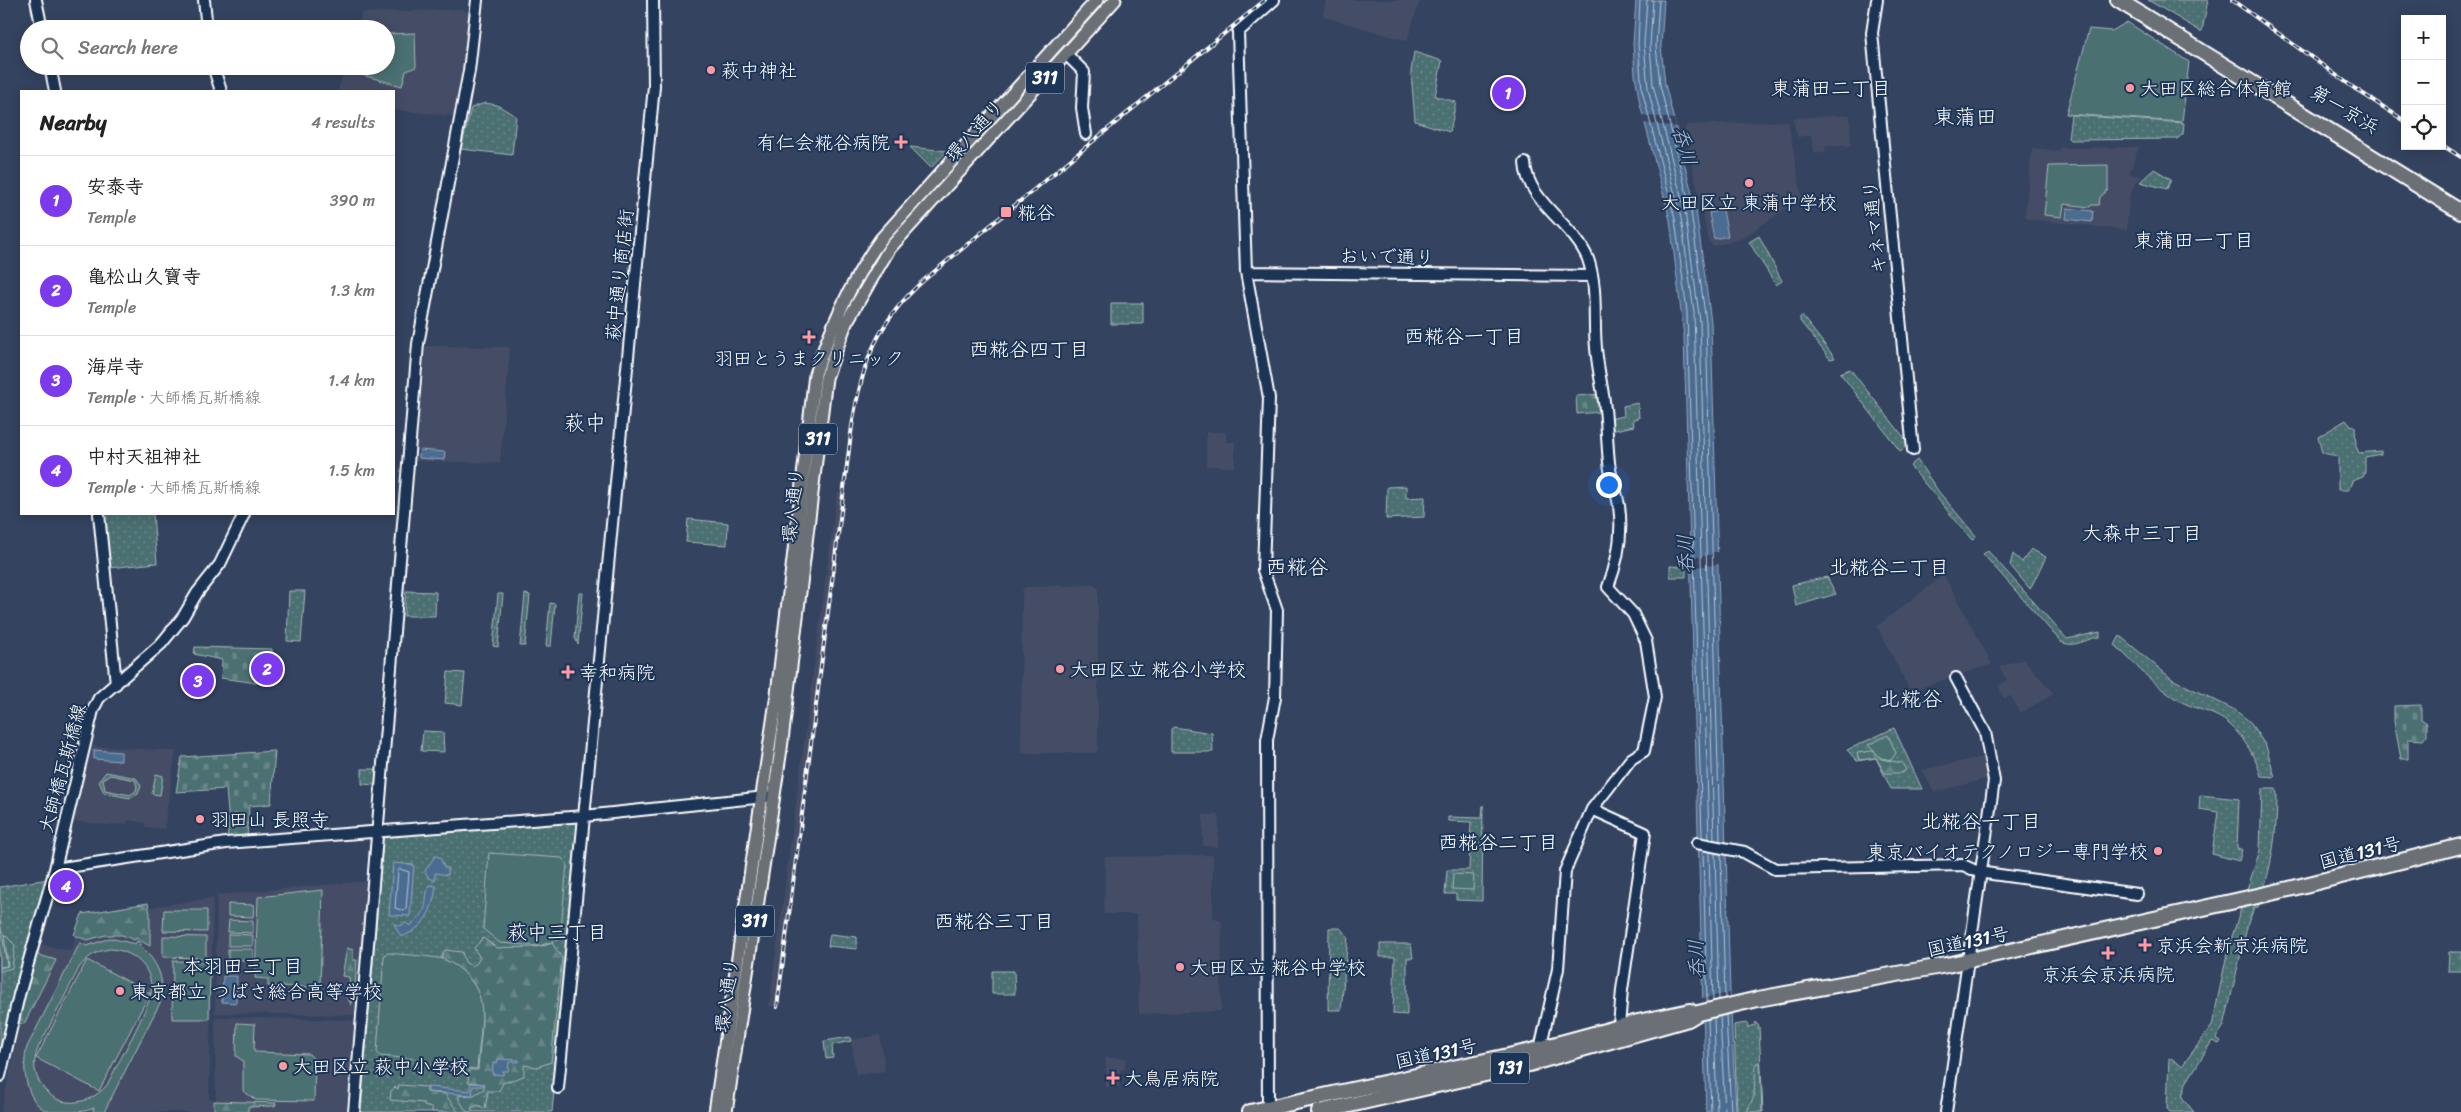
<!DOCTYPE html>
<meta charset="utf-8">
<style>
:root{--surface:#fff;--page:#f6f6f6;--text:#222;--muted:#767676;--line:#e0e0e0;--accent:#7c3aed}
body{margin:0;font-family:Sriracha,"Klee One",sans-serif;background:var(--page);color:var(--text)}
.controls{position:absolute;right:15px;top:15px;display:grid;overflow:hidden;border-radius:0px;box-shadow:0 2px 12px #0003}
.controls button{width:45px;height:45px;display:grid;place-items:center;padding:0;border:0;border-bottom:1px solid var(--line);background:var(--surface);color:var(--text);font:25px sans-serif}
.you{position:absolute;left:1608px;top:484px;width:18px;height:18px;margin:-12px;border:4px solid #fff;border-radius:50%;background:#1a73e8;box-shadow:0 0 0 8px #1a73e833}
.badge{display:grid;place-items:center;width:32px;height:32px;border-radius:50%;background:var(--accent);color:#fff;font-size:16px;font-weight:700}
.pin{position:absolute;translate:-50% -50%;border:2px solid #fff;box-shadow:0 1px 5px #0006}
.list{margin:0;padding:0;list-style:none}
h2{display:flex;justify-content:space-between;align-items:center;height:65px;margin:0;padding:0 20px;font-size:21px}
h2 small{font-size:16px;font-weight:400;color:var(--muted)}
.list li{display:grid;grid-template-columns:32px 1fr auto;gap:15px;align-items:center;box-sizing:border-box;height:90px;padding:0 20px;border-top:1px solid var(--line)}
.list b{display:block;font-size:19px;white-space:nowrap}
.list p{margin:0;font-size:16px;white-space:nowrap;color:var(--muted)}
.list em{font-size:16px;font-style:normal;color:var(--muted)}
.icon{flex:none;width:28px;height:28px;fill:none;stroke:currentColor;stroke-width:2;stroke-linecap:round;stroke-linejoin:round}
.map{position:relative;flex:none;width:2461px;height:1112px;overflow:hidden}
.search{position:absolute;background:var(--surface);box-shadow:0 2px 12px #0003;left:20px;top:20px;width:375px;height:55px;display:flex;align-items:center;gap:12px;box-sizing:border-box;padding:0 18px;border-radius:28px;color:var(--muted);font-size:19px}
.panel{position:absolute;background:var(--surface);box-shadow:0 2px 12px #0003;left:20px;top:90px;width:375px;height:425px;border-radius:0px}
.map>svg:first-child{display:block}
</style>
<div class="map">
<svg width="2461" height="1112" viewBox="0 0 2461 1112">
<defs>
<pattern id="green-dots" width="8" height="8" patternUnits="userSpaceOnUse" patternTransform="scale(1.25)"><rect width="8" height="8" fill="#4c7072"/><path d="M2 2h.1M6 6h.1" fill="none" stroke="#678587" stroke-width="1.8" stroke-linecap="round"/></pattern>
<pattern id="forest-firs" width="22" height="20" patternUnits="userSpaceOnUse" patternTransform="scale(1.25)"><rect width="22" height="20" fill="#4c7072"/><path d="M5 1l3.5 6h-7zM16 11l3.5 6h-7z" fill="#678587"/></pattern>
<pattern id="cemetery-stones" width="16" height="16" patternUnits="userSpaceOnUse" patternTransform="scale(1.25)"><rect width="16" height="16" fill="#4c7072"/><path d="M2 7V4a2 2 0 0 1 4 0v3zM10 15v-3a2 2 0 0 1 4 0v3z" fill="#678587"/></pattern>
</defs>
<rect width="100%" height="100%" fill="#344360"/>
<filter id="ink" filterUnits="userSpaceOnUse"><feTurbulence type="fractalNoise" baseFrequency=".02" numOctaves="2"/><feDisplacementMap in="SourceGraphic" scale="10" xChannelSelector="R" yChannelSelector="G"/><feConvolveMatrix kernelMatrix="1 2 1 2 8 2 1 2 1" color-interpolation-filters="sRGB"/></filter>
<g filter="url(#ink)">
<!-- built -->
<path fill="#444d66" d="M1326,0H1420L1407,41L1325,17L1323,13Z
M463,9L469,14L457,116L394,110V91H338L345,66H386V29H357L362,13Z
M1850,115L1851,146H1825L1826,151L1815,154L1811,135L1797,137L1793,119L1795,118Z
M1788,121L1802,198L1741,239L1713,246L1709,242L1684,130L1687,125Z
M2139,147L2129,174L2142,176L2135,184L2129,198L2127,230L2027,219L2025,215L2032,148L2059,151L2060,148Z
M426,346L508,347L510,349L500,463L415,461Z
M1206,432H1226V442H1235V467L1206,466Z
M837,493L846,494L779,1007L769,1006Z
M1944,575L1992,664L1910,691L1877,626Z
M1093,585L1098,588V750L1096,753H1023L1021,748L1022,589L1025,587Z
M2024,659L2054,694L2020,713L2011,696L2004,699L1998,686L2007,680L1999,667Z
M90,746L176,751L164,829L145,827V823L128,820L127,824L107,825L71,821Z
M1986,756L1990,778L1934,792L1922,770Z
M1203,815H1219L1218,847L1203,846Z
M1213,855V917L1222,922L1221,1011L1139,1014L1137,914H1104L1105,857Z
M367,881L356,1015L215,1013L217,895Z
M213,898L209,1099H213V1112H1L38,944L71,951L81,917Z
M215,1017L354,1020L347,1112H216Z
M880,1035L885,1071L856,1075L851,1040Z
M1106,1058H1126L1125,1070H1120L1119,1087H1106Z"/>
<!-- green -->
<path fill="url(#green-dots)" stroke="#a6b8b8" d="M2148,0H2208L2202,31H2200Z
M1414,52L1442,61L1435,96L1456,102L1450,132L1415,121L1411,72Z
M485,103L497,105L516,116L512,155L461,149L471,108Z
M2071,115L2184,123L2183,134L2177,139L2070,140L2068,138Z
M910,147L947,151L931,168Z
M2154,169L2171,179L2167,189L2140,182Z
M1759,236L1782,281L1776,285L1749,242Z
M1111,303H1143V324H1111Z
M1802,316L1835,358L1830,359L1800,321V317Z
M1850,369L1903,436L1909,445L1900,451L1840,373Z
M1638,403L1639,418L1633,419L1634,426L1610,431L1609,419L1624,416L1623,406Z
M2346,420L2350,425L2355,426L2356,446L2359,453L2381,451V454L2365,457V472L2363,477L2352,481L2349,490H2338V456L2322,453L2318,437Z
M1917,460L1939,492L1976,536L1972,540L1910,466Z
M1406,486V498L1425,497L1424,517L1386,519L1387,487Z
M103,514H153L157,563L108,568Z
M688,519L728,523L727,545L686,542Z
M2031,549L2046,557L2030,589L2010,565L2013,554L2022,562Z
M1988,551L2067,639L2100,632V637C2086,638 2075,649 2061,642L1983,554Z
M1670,566L1686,567V577H1670Z
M1827,577L1836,594L1796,606L1792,585Z
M289,591H305L301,642L287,641Z
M406,591L436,592L435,616H404Z
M579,593H583L578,644L575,638Z
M498,594H503L498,647L493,646Z
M525,594L530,595L525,646H520Z
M550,603L555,604L551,646H546Z
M2120,636L2172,679L2235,710L2249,721L2266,746L2275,777L2261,776C2256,757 2241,732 2224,720C2210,711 2192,708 2178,700C2155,687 2134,663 2115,645Z
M448,672L465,673L462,705L445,703Z
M1174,727L1212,733L1213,752H1171V729Z
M1894,728L1922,789H1891L1876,758L1857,761L1847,750Z
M423,731L443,732L444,752L421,751Z
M362,769H378L376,785L362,784Z
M2262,789H2276L2277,794C2277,836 2272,867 2258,907L2254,908L2248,923L2224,1026L2216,1038L2221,1041L2219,1044L2212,1041L2186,1083L2182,1097L2194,1112H2170L2167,1109L2169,1058L2182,1066L2212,1026L2228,949L2260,850Z
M2200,795L2239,799L2237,849L2242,850L2239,861L2212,854L2218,812L2199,809Z
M1483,805L1482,901L1456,900V894H1445L1447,870H1469L1471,822L1448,821V817L1482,818Z
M579,820L552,1112H361L383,838L385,834Z
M48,879L0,1061V887Z
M1329,928H1340L1348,937L1341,1010H1328Z
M830,934L857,937V949L828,946Z
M1380,944H1411L1413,958H1407V1015L1393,1014L1395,957H1380Z
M2449,952H2461V971H2448Z
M992,971H1014L1015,994H992Z
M1755,1022L1759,1026L1763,1112H1737L1734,1025L1747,1023L1748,1027L1755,1025Z
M850,1037L851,1041L832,1045L833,1058L826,1059L824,1041Z"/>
<!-- forest -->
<path fill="url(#forest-firs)" stroke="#a6b8b8" d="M1872,751L1879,755L1881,759L1902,763L1906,770L1901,773H1885L1876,758L1859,760L1857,753Z
M148,903L150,914V946L136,938L135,940L122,935H106L87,940L74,935L82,914Z
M4,934L15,945L12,968L0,971V968L8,966Z
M483,938L497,948C516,946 534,950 552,943L562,958L551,1062L537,1067L524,1065V1076L503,1083L499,1091H488L485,1109L478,1105L472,1108V1112H467L459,1100V1095L472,1096L484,1089V1084L468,1082L469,1070H478C481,1021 495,983 441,958L445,950L462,952L465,962L471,966L476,964L480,958L474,948Z
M347,948L353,950V960H357L354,999H352L351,1005L347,996H345V989L350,988L349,977L342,976Z
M35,954L56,960L24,1024L18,1023Z
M1756,1063H1760L1762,1112H1747L1754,1096Z
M399,1085L427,1087V1092L445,1094L458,1112H432V1108L424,1106V1103L390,1100L391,1091L395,1087L398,1089Z
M214,1101L276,1103L275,1106L248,1107V1112H214Z"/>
<!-- cemetery -->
<path fill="url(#cemetery-stones)" stroke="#a6b8b8" d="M1600,394L1601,412L1577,414L1576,396Z
M195,647L272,649V660L260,659L257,683L221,678L222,660L194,654Z
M2421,705V719L2427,723V735L2423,740L2408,739V759H2401L2394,721V706Z
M275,751L271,804L249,806L247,837L227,839L229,824L226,789L176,792L182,757Z"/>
<!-- pitch -->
<path fill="#4c7072" stroke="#a6b8b8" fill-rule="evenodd" d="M2127,22L2189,62L2182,122L2066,114L2089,29L2112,31Z
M415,33L416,67L406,71L402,86L362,75L364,66H386V34Z
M2108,165V190L2100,197L2099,205H2091L2090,207L2064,204L2062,217L2044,215L2049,166Z
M1888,735L1896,753L1891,760L1881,758L1868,745Z
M106,772L136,778L141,786L138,794L130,798L104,793L99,781ZM110,775L135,780L137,786L136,791L130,795L105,790L103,779Z
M156,774L163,776L160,795L152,794Z
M489,853L562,858L567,864L560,939L539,946L500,943L483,929Z
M1453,874L1474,875L1473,890L1452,889Z
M323,890L320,987L268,986V979L255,978L258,897Z
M228,904L254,905L253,917L228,916Z
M164,910H207V932L163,931Z
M229,920L253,921V933L228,932Z
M0,921L7,966L0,967Z
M228,934L253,935V946H228Z
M163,936L206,937V958L163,957Z
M110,938L135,944L137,941L141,943L139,946C158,960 166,981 160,1003L104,1112H93L94,1108C85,1112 77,1112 67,1112C62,1112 56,1112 51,1112C26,1107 21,1067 27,1047L80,943L87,946ZM110,949C132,950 153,967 151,991C149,1010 117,1064 107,1085C97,1097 82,1104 66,1102C47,1099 32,1078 35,1059C36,1049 43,1039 47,1031C58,1010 68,989 79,968C87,957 96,951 110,949Z
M228,949H253V960H228Z
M387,953C404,955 421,955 438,958C458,962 478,983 481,1003C484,1019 478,1051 477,1069L417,1064L416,1059L380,1056L377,1052L384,956Z
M87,960L150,993L99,1091L36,1058Z
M173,961L210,962L209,1019H172Z
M237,1023L255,1024L254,1052L309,1054L315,1060L314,1101L256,1100L243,1091V1061L236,1056Z"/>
<!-- water -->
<path fill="#4b6c91" stroke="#93a7bd" d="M1636,0H1664L1661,46L1665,84L1696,210L1711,322L1730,993L1736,1112H1706L1684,337L1670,220L1640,104L1635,75L1633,44Z
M2067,208L2093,211L2092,222L2066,219Z
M1723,210L1728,236L1714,239L1709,213Z
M420,450L445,452L444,460L419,458Z
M94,750L121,752V761L94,759Z
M435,856L440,857L444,867L448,869V875L435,873V881L428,877L425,871Z
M393,863L414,865L410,916L389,915Z
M429,885L436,886C433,910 425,928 401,937L394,924L400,926L406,923L410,926C432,908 422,906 429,885Z
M223,976H237L236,1003L222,1002Z
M498,1059L519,1060V1062H509L508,1071H503V1075L492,1074L493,1063H497Z
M471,1083L484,1084L483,1086H473L472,1095L428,1092V1087L470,1091Z"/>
<!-- pier -->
<path fill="#344360" d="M1642,115L1674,119L1676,127L1644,123Z
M1712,552H1719V564L1697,567L1696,569L1689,571V558L1711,555Z
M1730,993L1731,1014L1703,1021L1702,998Z"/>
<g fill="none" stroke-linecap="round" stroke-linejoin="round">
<!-- shore -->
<path stroke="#b7c4d3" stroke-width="1" d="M1640,0L1638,44L1642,90L1675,219L1687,312L1702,838
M1647,0L1644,44L1648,89L1681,218L1694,312L1709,839
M1653,0L1650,46L1653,85L1685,212L1700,322L1714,840
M1659,0L1656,46L1660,85L1691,211L1706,322L1720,841
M1703,850L1707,1003
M1709,852L1713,1001
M1715,853L1719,1000
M1721,854L1725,998
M400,869L409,872L406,909L404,911L395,908L398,871Z
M1726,1015L1731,1112
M1720,1016L1725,1112
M1714,1018L1717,1112
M1708,1019L1711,1112"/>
<defs>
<path id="secondary" d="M36,0L42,29
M204,0L207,29
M1877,0L1872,33L1913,450
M1066,54L1084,72L1082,108L1086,134
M50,66L55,91
M213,66L221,91
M1525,163C1527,202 1574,224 1588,259C1599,291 1592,324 1597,357C1599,374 1603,391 1605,409C1607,426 1607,444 1609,462C1610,477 1617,491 1619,506C1623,534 1618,561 1608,587L1633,614L1646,641L1655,697L1644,751L1631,759L1592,809L1565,871L1558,969L1540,1049
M1246,272L1592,276
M99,514L116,684
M1592,809L1645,833L1622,990L1619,1027
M1697,843L1744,852L1775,869L1963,865L1978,872L2137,894
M55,869L226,843L584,816L774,796
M0,1076L19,995L55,869L93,710L99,698L161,644L183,617L197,593L220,564L244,514
M558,1088L654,86L653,0
M354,1112L418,344L469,71L477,0
M1268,1112L1267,740L1275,697L1277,610L1263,570L1269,398L1246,272L1238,32L1274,0
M1946,1112L1994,781L1985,732L1956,678"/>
<path id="primary" d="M715,1112L777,694L815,374C831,327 852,279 881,239L1097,0
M726,1112L781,749L826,378L846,323L889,249L1115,0"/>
<path id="highway" d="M2118,0L2461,212
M1250,1112L1531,1051L1638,1022L1690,1011
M1319,1112L1529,1064L1688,1019L1698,1013L1758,999L1947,965L2289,889L2461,846"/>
</defs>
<!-- secondary casing -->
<use href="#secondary" stroke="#fff" stroke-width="14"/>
<!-- primary casing -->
<use href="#primary" stroke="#fff" stroke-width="15"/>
<!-- highway casing -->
<use href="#highway" stroke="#fff" stroke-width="18"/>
<!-- secondary -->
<use href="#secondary" stroke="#1d3557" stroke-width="10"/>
<!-- primary -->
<use href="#primary" stroke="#6b6f75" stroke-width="11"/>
<!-- highway -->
<use href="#highway" stroke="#6b6f75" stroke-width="14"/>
<defs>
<path id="rail" d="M2232,0L2354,88L2405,121
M2442,145L2461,157
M777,1007L852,426C862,364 876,323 924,280L1265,0"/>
</defs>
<!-- rail casing -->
<use href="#rail" stroke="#fff" stroke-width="4"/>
<!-- rail -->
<use href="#rail" stroke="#1d3557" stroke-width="2" stroke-dasharray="5.5" stroke-linecap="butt"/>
</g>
</g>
<!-- markers -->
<g fill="#ff9aa2" stroke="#1d3557" stroke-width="2">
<circle cx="711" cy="70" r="5"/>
<circle cx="2130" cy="88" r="5"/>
<path d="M898.5 134.5h5v5h5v5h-5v5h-5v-5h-5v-5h5z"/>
<circle cx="1749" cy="183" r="5"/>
<rect x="1000" y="206" width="12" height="12" rx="2.5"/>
<path d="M806.5 329.5h5v5h5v5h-5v5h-5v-5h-5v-5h5z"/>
<circle cx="1060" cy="669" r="5"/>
<path d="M565.5 664.5h5v5h5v5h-5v5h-5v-5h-5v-5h5z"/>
<circle cx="200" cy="819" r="5"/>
<circle cx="2158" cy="851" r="5"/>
<path d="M2142.5 937.5h5v5h5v5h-5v5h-5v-5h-5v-5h5z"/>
<path d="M2105.5 945.5h5v5h5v5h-5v5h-5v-5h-5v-5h5z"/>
<circle cx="1180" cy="967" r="5"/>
<circle cx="120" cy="991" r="5"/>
<circle cx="283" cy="1066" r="5"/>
<path d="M1110.5 1070.5h5v5h5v5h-5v5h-5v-5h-5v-5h5z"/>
</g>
<g text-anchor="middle" stroke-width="4" stroke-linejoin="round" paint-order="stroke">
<!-- shield labels -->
<g fill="#1d3557" stroke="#bbc2cd" stroke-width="1">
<rect x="1026" y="62.5" width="38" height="31" rx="4"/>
<rect x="799" y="423.5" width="38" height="31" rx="4"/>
<rect x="736" y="905.5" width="38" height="31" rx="4"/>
<rect x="1491" y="1052.5" width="38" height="31" rx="4"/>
</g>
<g font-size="18" font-weight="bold" fill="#fff">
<text x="1045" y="84">311</text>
<text x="818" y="445">311</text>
<text x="755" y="927">311</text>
<text x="1510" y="1074">131</text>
</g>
<!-- poi labels -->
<g font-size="19" fill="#fff" stroke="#1d3557" text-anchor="start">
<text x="721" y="77">萩中神社</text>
<text x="2140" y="95">大田区総合体育館</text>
<text x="890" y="149" text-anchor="end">有仁会糀谷病院</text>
<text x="1749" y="209" text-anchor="middle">大田区立 東蒲中学校</text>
<text x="1017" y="219">糀谷</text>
<text x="809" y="365" text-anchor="middle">羽田とうまクリニック</text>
<text x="1070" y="676">大田区立 糀谷小学校</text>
<text x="579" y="679">幸和病院</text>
<text x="210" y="826">羽田山 長照寺</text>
<text x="2148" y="858" text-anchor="end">東京バイオテクノロジー専門学校</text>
<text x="2156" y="952">京浜会新京浜病院</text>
<text x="1190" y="974">大田区立 糀谷中学校</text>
<text x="2108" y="981" text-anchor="middle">京浜会京浜病院</text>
<text x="130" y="998">東京都立 つばさ総合高等学校</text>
<text x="293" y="1073">大田区立 萩中小学校</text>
<text x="1124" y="1085">大鳥居病院</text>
</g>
<!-- street labels -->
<g font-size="19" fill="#fff" stroke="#1d3557">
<text transform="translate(2345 109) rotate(31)" y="7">第一京浜</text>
<text transform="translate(974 130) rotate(-48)" y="7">環八通り</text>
<text transform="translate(1874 227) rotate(-96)" y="7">キネマ通り</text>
<text transform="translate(1387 256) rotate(1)" y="7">おいで通り</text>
<text transform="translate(619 275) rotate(-84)" y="7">萩中通り商店街</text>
<text transform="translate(792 505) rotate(-84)" y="7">環八通り</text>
<text transform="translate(62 768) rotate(-75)" y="7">大師橋瓦斯橋線</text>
<text transform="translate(2360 852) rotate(-14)" y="7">国道131号</text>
<text transform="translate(1968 941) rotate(-12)" y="7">国道131号</text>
<text transform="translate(726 995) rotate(-82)" y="7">環八通り</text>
<text transform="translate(1436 1053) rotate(-12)" y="7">国道131号</text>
</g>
<!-- neighbourhood labels -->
<g font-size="20" fill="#fff" stroke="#1d3557">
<text x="1831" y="95">東蒲田二丁目</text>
<text x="2194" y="247">東蒲田一丁目</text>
<text x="1464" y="343">西糀谷一丁目</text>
<text x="1029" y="356">西糀谷四丁目</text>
<text x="2142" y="540">大森中三丁目</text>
<text x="1889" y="574">北糀谷二丁目</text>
<text x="1981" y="828">北糀谷一丁目</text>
<text x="1498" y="849">西糀谷二丁目</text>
<text x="994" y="928">西糀谷三丁目</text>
<text x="557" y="939">萩中三丁目</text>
<text x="243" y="973">本羽田三丁目</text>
</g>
<!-- water labels -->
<g font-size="20" font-style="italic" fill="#b7c4d3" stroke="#1d3557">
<text transform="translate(1685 146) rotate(74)" y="7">呑川</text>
<text transform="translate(1685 554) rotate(-92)" y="7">呑川</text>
<text transform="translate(1696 959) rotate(-92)" y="7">呑川</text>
</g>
<!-- quarter labels -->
<g font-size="21" fill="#fff" stroke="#1d3557">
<text x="1965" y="124">東蒲田</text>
<text x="585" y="430">萩中</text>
<text x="1297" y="574">西糀谷</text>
<text x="1911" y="706">北糀谷</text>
</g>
</g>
</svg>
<div class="controls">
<button>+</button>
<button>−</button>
<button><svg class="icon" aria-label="locate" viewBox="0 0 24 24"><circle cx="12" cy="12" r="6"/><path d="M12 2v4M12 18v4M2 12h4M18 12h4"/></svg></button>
</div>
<div class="you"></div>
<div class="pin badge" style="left:1508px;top:93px">1</div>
<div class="pin badge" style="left:267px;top:669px">2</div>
<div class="pin badge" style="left:198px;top:681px">3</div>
<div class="pin badge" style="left:66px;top:886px">4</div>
<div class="search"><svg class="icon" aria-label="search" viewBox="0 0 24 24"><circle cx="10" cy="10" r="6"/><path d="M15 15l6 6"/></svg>Search here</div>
<section class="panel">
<h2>Nearby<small>4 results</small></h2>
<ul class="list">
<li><span class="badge">1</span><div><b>安泰寺</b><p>Temple</p></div><em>390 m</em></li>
<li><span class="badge">2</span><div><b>亀松山久寶寺</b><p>Temple</p></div><em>1.3 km</em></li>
<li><span class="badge">3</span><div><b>海岸寺</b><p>Temple · 大師橋瓦斯橋線</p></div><em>1.4 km</em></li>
<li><span class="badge">4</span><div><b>中村天祖神社</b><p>Temple · 大師橋瓦斯橋線</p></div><em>1.5 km</em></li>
</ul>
</section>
</div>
